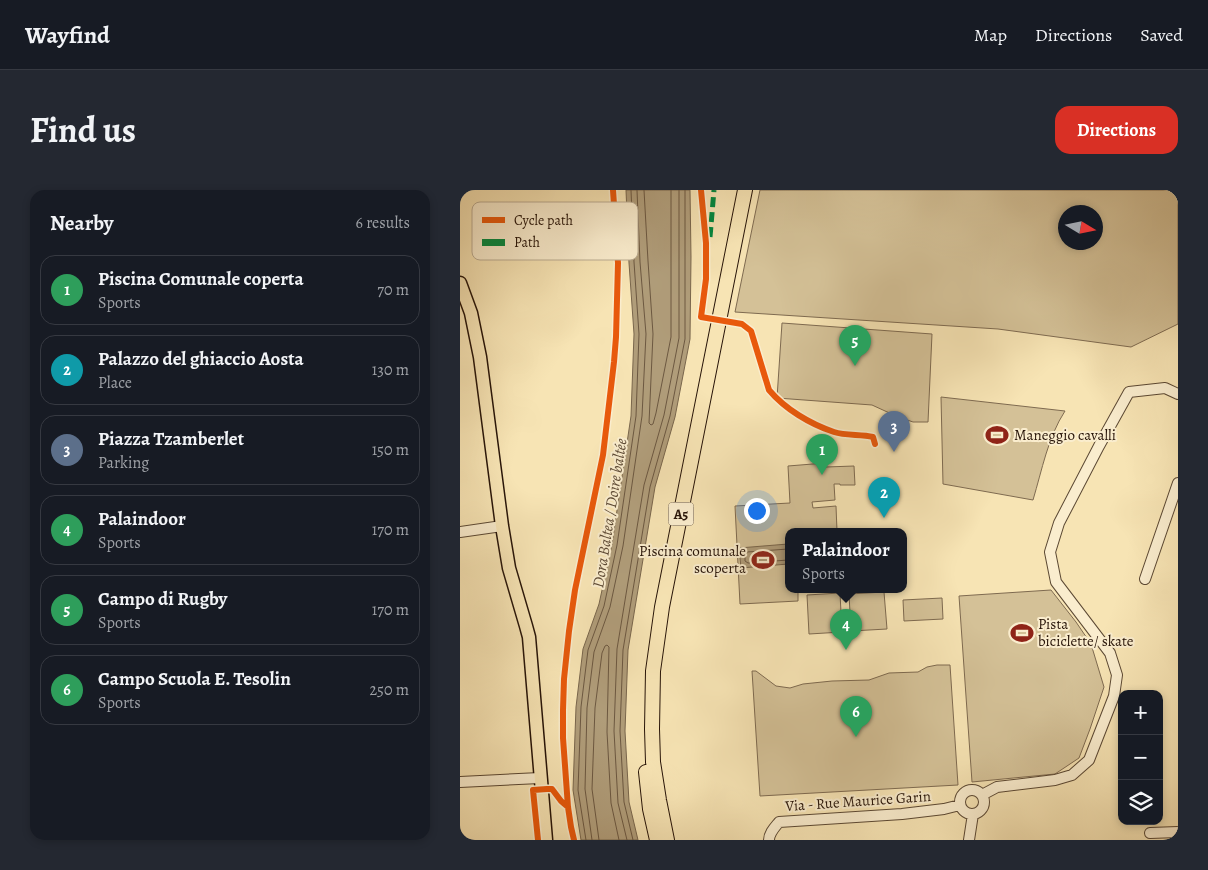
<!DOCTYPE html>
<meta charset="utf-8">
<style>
:root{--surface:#171b24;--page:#242831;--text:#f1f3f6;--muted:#9ea1a6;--line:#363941;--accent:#d93025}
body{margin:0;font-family:Alegreya,serif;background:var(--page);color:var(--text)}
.controls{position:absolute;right:15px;bottom:15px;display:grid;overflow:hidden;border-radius:10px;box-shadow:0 2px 8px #0003}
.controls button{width:45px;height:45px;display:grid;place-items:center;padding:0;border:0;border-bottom:1px solid var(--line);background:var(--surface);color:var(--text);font:25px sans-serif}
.compass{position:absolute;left:598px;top:15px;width:45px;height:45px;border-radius:50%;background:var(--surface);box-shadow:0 2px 8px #0003;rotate:100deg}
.you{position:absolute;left:296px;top:320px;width:18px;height:18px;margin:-12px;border:4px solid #fff;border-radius:50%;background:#1a73e8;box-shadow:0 0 0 8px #1a73e833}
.badge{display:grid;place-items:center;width:32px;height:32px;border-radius:50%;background:var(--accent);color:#fff;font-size:16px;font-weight:700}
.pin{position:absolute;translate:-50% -41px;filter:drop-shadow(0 1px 2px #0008)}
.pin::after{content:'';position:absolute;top:26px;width:18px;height:15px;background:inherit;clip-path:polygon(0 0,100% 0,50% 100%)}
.popup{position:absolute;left:325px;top:338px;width:122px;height:65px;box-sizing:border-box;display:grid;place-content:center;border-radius:10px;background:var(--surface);filter:drop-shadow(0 1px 4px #0005);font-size:16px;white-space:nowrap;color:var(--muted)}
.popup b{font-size:19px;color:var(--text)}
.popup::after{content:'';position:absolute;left:50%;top:100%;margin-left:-10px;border:10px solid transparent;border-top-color:var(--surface)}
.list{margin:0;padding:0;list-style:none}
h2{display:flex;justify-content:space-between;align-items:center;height:65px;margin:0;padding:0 20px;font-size:21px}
h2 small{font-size:16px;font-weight:400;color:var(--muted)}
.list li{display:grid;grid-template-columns:32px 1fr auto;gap:15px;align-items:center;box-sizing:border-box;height:70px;margin:0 10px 10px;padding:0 10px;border:1px solid var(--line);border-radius:15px}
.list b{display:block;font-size:19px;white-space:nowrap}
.list p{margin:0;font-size:16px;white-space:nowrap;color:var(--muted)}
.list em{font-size:16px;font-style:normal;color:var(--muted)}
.icon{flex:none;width:28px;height:28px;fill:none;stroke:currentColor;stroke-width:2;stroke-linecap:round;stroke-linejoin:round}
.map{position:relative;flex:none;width:718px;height:650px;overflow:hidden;border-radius:15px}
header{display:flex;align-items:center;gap:30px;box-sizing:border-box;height:70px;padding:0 25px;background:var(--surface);border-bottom:1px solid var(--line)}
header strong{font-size:24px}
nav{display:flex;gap:28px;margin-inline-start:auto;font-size:18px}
.intro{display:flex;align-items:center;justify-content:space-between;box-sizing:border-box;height:120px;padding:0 30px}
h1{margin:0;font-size:35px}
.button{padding:12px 22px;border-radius:15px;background:var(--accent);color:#fff;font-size:18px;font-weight:700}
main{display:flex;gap:30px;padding:0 30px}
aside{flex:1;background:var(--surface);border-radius:15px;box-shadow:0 2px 8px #0003}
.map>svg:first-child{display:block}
</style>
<header>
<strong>Wayfind</strong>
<nav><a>Map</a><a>Directions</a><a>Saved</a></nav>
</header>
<div class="intro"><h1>Find us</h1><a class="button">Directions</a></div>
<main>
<aside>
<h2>Nearby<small>6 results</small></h2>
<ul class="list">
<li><span class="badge" style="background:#2e9e5b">1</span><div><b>Piscina Comunale coperta</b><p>Sports</p></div><em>70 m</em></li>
<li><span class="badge" style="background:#0f9aa8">2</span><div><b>Palazzo del ghiaccio Aosta</b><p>Place</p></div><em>130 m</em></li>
<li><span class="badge" style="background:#5c6f8a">3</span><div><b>Piazza Tzamberlet</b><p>Parking</p></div><em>150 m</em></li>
<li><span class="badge" style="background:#2e9e5b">4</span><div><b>Palaindoor</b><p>Sports</p></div><em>170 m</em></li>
<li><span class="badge" style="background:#2e9e5b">5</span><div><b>Campo di Rugby</b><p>Sports</p></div><em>170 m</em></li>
<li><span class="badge" style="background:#2e9e5b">6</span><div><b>Campo Scuola E. Tesolin</b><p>Sports</p></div><em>250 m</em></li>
</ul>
</aside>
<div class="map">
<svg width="718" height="650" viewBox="0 0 718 650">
<rect width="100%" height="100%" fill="#f7e4b4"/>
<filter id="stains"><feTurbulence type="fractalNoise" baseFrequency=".004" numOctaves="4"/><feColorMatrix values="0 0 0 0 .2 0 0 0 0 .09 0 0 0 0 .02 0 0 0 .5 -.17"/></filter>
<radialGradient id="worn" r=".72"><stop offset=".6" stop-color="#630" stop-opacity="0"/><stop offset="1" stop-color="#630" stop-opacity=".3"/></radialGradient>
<!-- green -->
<path fill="#d4c197" stroke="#7e6a50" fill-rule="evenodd" d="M300,0H718V134L671,157L538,139L275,122ZM606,22H636V52H606Z
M322,133L472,144L468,232H453L436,226L412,215L317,208Z
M481,207L605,221C588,247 582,280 573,310L483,294Z
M365,273L366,277L394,276L395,295H380V294H374L375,310L352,312L353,318L376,316L377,341H328V399H367L338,401V411L280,414L275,316L330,313L328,276Z
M591,400L616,432L631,454L644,497L630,539L619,568L595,584L512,592L499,406Z
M424,402L427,439L391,441L389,404Z
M380,403L382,442L349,444L347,405Z
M482,408L483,429L444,431L443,410Z
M477,475H490L498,595L300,606L292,481H296L316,496L330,498L343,494L372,491L409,490L429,483L458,482L467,477Z"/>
<!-- water -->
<path fill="#b09d7a" stroke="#79664c" d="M166,0H230L231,67L230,149L215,227L195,297L168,460L165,541L169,612L178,650H121L113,600L116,517L123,459L139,414L152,354L171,226L174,144L169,73Z
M328,354V374L281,378L279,358Z"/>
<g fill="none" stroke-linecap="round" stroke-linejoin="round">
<!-- shore -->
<path stroke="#6c5841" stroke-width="1" d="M184,0L188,71L193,144L189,233L191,235L193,234L196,223L211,147V0
M328,359L287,362L285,365V371L288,373L328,370
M126,650L118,600L121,517L128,460L144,416L157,355L176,226L179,144L174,72L171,0
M132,650L125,599L127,518L134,462L150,417L163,356L182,226L186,144L180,72L177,0
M139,650L132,599L135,518L142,463L145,456L147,455L149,457L147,542L151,613L159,650
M167,650L158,613L154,541L157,459L184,295L204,225L219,148V0
M173,650L164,612L160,541L163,460L190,297L210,226L225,149V0"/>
<defs>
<path id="minor" d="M0,342L42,336
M685,389L718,293
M0,592L80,588
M500 612a12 12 0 1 1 24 0a12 12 0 1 1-24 0Z
M522,605L537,597L595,590L612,585L629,570L654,506L657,485L650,463L596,392L590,362L599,333L639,256L669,202L705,198L718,204
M690,643L718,642
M309,650C309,643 315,637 319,632L442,624L484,619L500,615
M509,650L513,624"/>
<path id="major" d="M0,93L11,123L20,167L42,336L49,378L66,436L69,447L86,650"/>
<path id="highway" d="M186,582L190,619L197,650
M207,650L199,610L193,572L192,539L193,481L202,417L285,0"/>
</defs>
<!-- minor casing -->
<use href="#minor" stroke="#5b4833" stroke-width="12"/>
<!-- major casing -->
<use href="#major" stroke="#271408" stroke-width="15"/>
<!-- highway casing -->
<use href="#highway" stroke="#271408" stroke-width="16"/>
<!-- minor -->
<use href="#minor" stroke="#faedce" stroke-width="10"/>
<!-- major -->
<use href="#major" stroke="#f7e4b4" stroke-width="12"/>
<!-- highway -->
<use href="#highway" stroke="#f7e4b4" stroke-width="14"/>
<!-- quiet -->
<path stroke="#00873e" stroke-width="5" stroke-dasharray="10 5" stroke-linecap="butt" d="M250,47L254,0"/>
<defs>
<path id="cycleway" d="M241,0L246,53V89L241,127L282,134L291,141L309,200C325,219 350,234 374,242C386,246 401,244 413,247L415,254
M78,650L73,600L87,599H92L101,611L108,617
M114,650L111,637L108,617L103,548V520L104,489L109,441L115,400L143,265L154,172L156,147L158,73L153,0"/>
</defs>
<!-- cycleway casing -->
<use href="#cycleway" stroke="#faedce" stroke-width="9"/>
<!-- cycleway -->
<use href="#cycleway" stroke="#e8590c" stroke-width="6"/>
</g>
<!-- icons -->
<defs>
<symbol id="stadium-bare" viewBox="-9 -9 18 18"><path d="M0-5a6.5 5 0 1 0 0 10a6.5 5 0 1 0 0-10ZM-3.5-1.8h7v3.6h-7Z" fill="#8f2418" stroke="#faedce" stroke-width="2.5" paint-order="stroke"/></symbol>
</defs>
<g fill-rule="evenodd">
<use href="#stadium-bare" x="521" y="229" width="32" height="32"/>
<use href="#stadium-bare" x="287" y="354" width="32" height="32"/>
<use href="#stadium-bare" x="546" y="427" width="32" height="32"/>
</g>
<g text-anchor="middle" stroke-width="4" stroke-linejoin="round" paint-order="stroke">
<!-- shield labels -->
<rect fill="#faedce" stroke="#665543" stroke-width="1" x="208.5" y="312.5" width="25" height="23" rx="4"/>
<g font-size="14" font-weight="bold" fill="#271408">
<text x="221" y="329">A5</text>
</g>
<!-- poi labels -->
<g font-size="15" fill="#271408" stroke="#faedce" text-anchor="start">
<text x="554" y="250">Maneggio cavalli</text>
<text x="286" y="366" text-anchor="end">Piscina comunale<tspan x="286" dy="17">scoperta</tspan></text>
<text x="578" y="439">Pista<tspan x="578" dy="17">biciclette/ skate</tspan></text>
</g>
<!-- street labels -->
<g font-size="15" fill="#271408" stroke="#faedce">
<text transform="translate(398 611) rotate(-4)" y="5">Via - Rue Maurice Garin</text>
</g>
<!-- water labels -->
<g font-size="16" font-style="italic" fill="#5e4b36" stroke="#faedce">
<text transform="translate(149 323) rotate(-81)" y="6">Dora Baltea / Doire baltée</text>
</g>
</g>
<!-- legend -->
<rect x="12" y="12" width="166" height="58" rx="8" fill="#faedce" stroke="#bbac93" stroke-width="1"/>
<rect x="22" y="27" width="23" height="6" fill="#e8590c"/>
<rect x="22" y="49" width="23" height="7" fill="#00873e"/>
<g font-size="14" fill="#271408">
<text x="54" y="35">Cycle path</text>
<text x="54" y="57">Path</text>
</g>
<rect width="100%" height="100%" filter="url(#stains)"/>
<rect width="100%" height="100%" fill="url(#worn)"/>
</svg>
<div class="controls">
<button>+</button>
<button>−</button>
<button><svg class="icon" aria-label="layers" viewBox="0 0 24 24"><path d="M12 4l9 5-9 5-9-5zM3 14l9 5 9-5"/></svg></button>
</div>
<svg class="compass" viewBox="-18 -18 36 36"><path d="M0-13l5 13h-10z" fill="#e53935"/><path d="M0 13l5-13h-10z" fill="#9ea1a6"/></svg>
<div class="you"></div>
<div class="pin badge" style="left:362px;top:285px;background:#2e9e5b">1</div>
<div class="pin badge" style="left:424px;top:328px;background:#0f9aa8">2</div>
<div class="pin badge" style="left:434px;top:262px;background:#5c6f8a">3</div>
<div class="pin badge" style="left:386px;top:460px;background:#2e9e5b">4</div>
<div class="popup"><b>Palaindoor</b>Sports</div>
<div class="pin badge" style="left:395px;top:176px;background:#2e9e5b">5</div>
<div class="pin badge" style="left:396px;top:547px;background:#2e9e5b">6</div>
</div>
</main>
